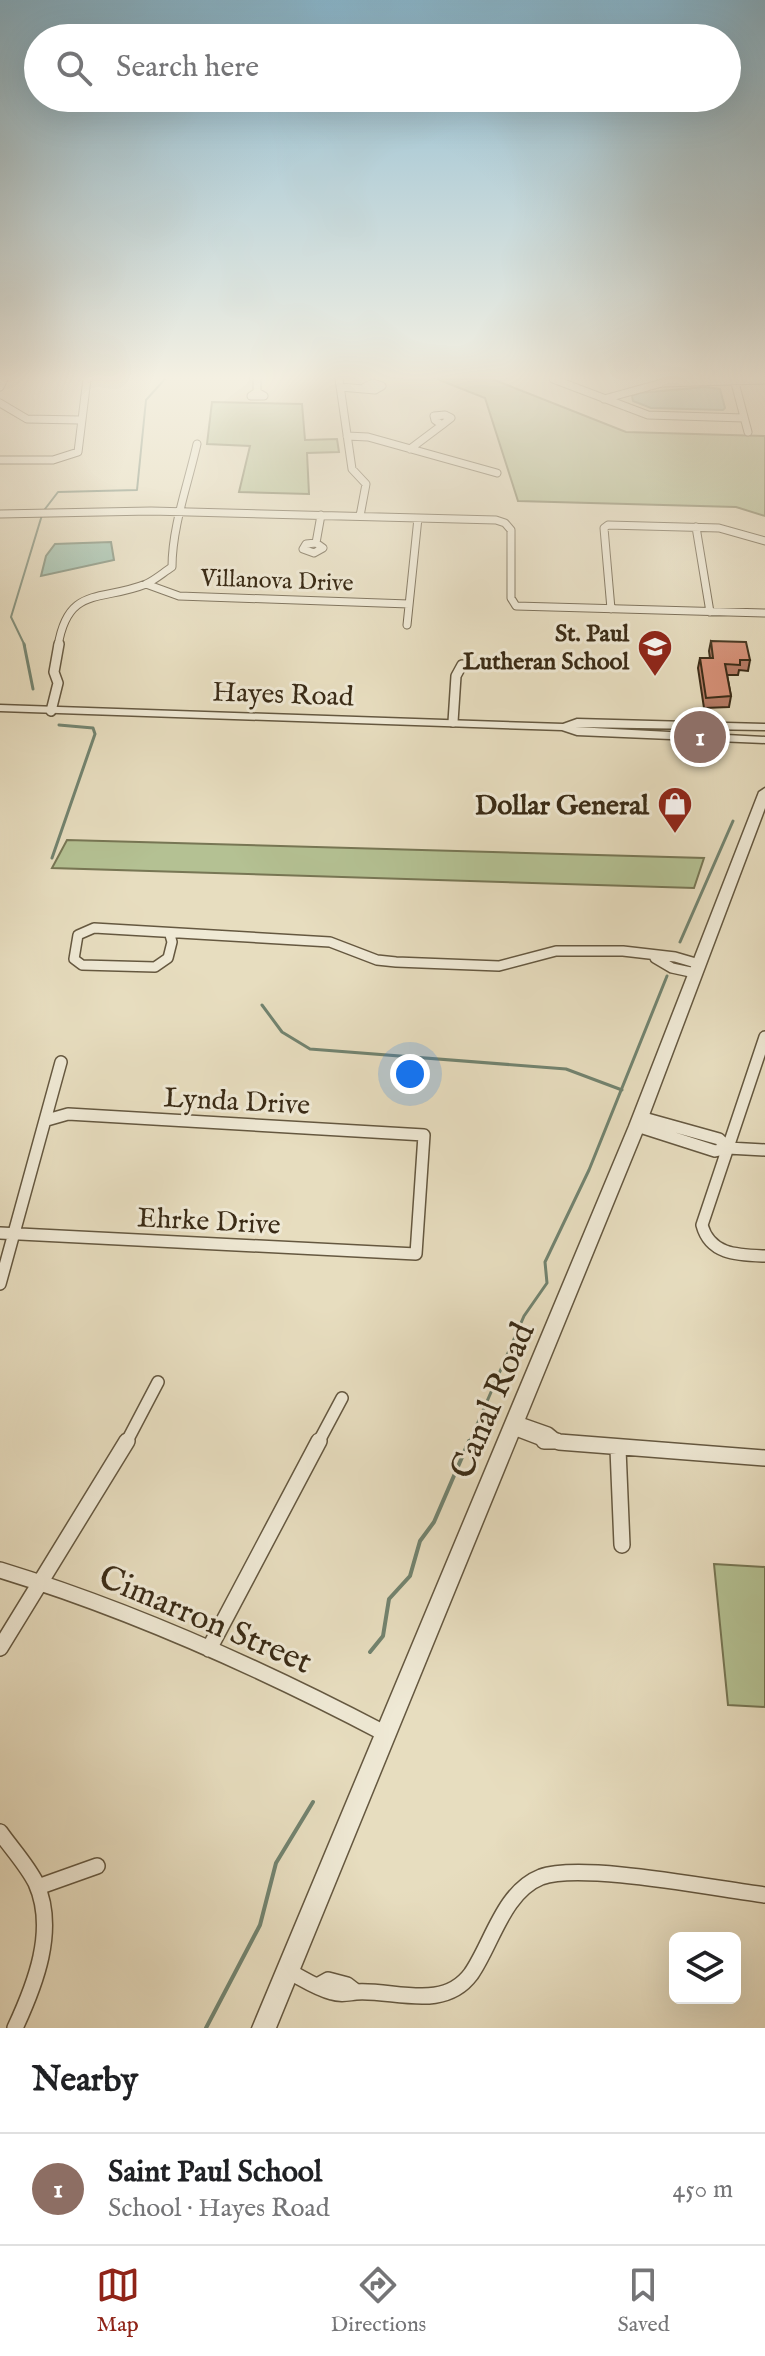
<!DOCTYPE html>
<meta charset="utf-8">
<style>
:root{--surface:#fff;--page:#f6f6f6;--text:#202124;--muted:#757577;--line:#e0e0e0;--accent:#8f2418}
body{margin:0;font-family:"IM FELL English",serif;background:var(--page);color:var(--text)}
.controls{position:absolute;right:24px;bottom:24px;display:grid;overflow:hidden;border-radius:12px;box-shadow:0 8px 32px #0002}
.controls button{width:72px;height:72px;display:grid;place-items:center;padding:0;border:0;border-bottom:2px solid var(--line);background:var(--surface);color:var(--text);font:40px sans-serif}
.you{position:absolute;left:410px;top:1074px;width:28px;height:28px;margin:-20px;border:6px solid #fff;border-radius:50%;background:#1a73e8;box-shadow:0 0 0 12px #1a73e833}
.badge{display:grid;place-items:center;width:52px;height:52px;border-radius:50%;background:var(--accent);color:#fff;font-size:26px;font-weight:700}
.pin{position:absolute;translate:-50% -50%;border:4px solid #fff;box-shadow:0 2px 8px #0006}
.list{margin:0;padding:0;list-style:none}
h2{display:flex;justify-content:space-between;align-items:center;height:104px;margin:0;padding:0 32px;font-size:34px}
h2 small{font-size:26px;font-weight:400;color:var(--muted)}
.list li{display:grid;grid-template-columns:52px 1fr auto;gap:24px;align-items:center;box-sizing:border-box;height:112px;padding:0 32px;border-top:2px solid var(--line)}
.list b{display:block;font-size:30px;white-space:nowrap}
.list p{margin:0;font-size:26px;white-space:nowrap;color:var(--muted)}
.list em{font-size:26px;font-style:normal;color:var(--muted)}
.icon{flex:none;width:44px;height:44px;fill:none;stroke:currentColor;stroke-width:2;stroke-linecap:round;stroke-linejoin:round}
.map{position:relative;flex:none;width:765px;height:2028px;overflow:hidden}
.search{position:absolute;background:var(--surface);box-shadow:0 8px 32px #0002;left:24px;right:24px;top:24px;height:88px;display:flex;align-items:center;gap:20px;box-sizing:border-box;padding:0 28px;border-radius:44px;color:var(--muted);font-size:30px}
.sheet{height:216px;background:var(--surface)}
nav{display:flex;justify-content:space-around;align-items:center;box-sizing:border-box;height:112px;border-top:2px solid var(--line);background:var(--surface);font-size:22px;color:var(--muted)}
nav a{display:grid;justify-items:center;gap:4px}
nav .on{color:var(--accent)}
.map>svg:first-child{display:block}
</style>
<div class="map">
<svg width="765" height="2028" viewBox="0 0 765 2028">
<rect width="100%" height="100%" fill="#e7ddbf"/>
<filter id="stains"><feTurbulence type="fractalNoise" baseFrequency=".0025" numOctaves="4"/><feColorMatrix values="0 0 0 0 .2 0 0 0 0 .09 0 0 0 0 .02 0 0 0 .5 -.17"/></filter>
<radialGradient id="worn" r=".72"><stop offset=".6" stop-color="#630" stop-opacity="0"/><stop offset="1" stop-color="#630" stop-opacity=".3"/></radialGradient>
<!-- green -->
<path fill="#b4c193" stroke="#777654" stroke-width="2" d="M437,379H492L626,432L765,436V516L736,507L518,501L485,398Z
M212,402L302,404L305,440L337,439L339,452L307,453L309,494L239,492L250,446L207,444Z
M67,840L704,858L694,888L52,868Z
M714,1564L765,1567V1707L728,1705Z"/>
<!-- water -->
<path fill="#98bdab" stroke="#72836f" stroke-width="2" d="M705,387L720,389L725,408L723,410L651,408L633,401L632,396L639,393Z
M111,542L114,560L41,576L46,556L55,544Z"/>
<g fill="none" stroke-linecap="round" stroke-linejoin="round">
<!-- stream-far2 -->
<path stroke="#72836f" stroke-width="2" d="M45,509L58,492L137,490L146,400L165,379
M25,646L11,617L42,515"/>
<!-- stream-far1 -->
<path stroke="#72836f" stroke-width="3" d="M24,644L33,689
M52,858L95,734L93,728L59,725
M680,942L733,821
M262,1005L282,1032L310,1049L566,1069L622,1090
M469,1443L524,1316L547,1283L545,1262L589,1170L667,976"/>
<!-- stream -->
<path stroke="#72836f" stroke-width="4" d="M370,1652L383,1636L389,1599L410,1576L420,1541L434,1522L469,1441
M206,2028L260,1925L276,1863L313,1802"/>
<defs>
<path id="minor-far3" d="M257,379V392
M339,379L352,469L366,484L360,516
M553,379L648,415L744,418
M734,379L748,432
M0,387L4,379
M340,387L375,390L382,386L373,383L365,387
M257,392L264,396H251Z
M604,399L662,383L765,380
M0,403L27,419L80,420
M445,415L451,418L442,425L435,420L434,416Z
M347,436L368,437L497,473
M410,449L442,425
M0,460H53L78,452L87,379
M0,514L151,511L496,520L505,523L511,530V598L516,606L765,613
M696,527L710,612
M316,543L323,548L314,553L303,549L306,544Z
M316,543L321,515
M146,584L179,596L409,604
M611,609L604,528L608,525L719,528L765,541
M407,625L418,518
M58,646C68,585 101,602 146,584C155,580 164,572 172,567C172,527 188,484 197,444"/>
<path id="minor-far2" d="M51,711L58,683L54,672L59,644
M453,722L456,676L462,665
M170,935L172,942L168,958L155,967L82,965L74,959L78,935L94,928L330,942L377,960L396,962L499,966L556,951H623L675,957L699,964
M655,958L672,968L695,973"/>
<path id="minor-far1" d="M765,1037L702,1225C710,1255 738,1255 765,1256
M637,1126L715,1151L728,1148L719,1139L640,1117
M728,1148L765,1150
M0,1233L416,1254L424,1135L68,1114L47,1120
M0,1284L61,1062
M511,1428L545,1441L559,1442L548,1433L514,1421
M559,1442L569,1443
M126,1443L158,1382
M318,1443L342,1398"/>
<path id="minor" d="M544,1441H557
M559,1442L765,1458
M618,1449L622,1545
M0,1570C134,1611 260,1668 384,1733
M0,1648L127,1441
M209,1649L319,1441
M0,1832C12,1849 27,1865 36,1883C57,1930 35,1985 15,2028
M38,1887L97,1866
M288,1971C302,1978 316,1988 332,1992C341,1995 347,1993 356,1992C393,1989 443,2012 471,1974C492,1944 503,1892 541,1877C582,1862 716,1889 765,1895
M319,1985L328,1980L347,1985L356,1992"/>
<path id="tertiary" d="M0,705L563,724L577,719L765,724V730L575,727L765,737V743L577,735L562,730L0,711Z
M765,788V808L645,1126L276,2028H252L629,1126L759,792Z"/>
</defs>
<!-- minor-far3 casing -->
<use href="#minor-far3" stroke="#655840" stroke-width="9"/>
<!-- minor-far2 casing -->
<use href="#minor-far2" stroke="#655840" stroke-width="12"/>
<!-- minor-far1 casing -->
<use href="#minor-far1" stroke="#655840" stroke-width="14"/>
<!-- minor casing -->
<use href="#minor" stroke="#655840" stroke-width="18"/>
<!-- tertiary casing -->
<use href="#tertiary" stroke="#655840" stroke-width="3"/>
<!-- minor-far3 -->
<use href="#minor-far3" stroke="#efe9d5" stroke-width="7"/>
<!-- minor-far2 -->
<use href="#minor-far2" stroke="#efe9d5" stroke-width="9"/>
<!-- minor-far1 -->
<use href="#minor-far1" stroke="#efe9d5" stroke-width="11"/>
<!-- minor -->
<use href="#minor" stroke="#efe9d5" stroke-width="15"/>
<!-- tertiary -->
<use href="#tertiary" fill="#efe9d5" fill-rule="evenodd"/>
</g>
<!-- wall -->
<path fill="#b87c66" stroke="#3a2b16" stroke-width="2" d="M711,641L750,660L748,671L739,670L738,675H727L731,696L729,707L704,708L698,668L700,658H710L709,651Z"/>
<!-- building -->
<path fill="#d69077" stroke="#3a2b16" stroke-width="2" d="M711,641L746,642L750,660H740V665L725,664L731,696L706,698L700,658H713Z"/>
<!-- sky -->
<linearGradient id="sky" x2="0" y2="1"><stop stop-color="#88b8d0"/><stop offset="0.57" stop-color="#f4f0e2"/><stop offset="1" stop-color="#f4f0e2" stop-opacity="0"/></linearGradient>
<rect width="765" height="663" fill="url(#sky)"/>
<!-- icons -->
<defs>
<symbol id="school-pin" viewBox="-11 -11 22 30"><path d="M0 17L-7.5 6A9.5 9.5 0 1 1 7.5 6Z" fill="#8f2418" stroke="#efe9d5"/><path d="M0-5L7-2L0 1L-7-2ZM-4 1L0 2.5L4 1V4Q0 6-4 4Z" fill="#fff"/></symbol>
<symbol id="shop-pin" viewBox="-11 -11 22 30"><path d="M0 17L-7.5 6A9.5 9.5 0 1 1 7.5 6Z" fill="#8f2418" stroke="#efe9d5"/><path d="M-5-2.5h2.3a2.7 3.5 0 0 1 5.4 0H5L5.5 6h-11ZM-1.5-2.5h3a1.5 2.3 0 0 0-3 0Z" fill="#fff"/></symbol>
</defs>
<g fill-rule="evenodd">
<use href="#school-pin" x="635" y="627" width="40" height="54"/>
<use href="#shop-pin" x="655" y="784" width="40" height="54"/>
</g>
<g text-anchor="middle" stroke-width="6" stroke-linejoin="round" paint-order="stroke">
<!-- far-street labels -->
<g font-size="24" fill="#3a2b16" stroke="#efe9d5">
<text transform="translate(277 580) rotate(2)" y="8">Villanova Drive</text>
</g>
<!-- far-poi labels -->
<g font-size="24" font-weight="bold" fill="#3a2b16" stroke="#efe9d5" text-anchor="end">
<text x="629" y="641">St. Paul<tspan x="629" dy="28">Lutheran School</tspan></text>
</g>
<!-- street labels -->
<g font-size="28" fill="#3a2b16" stroke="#efe9d5">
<text transform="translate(283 693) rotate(2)" y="10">Hayes Road</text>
<text transform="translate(237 1100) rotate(3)" y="10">Lynda Drive</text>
<text transform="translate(209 1220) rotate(3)" y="10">Ehrke Drive</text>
</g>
<!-- poi labels -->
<g font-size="28" font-weight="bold" fill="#3a2b16" stroke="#efe9d5" text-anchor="end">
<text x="649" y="814">Dollar General</text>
</g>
<!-- near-street labels -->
<g font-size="34" fill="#3a2b16" stroke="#efe9d5">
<text transform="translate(491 1400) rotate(-67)" y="12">Canal Road</text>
<text transform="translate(206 1618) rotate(23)" y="12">Cimarron Street</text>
</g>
</g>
<rect width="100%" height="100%" filter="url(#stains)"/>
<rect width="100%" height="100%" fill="url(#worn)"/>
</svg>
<div class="controls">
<button><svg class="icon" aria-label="layers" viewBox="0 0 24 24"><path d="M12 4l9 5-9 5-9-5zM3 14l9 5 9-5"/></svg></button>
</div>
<div class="you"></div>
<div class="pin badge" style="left:700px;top:737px;background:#8d6e63">1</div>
<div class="search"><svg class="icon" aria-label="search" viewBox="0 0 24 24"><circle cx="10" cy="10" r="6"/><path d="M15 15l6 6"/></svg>Search here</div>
</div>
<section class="sheet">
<h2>Nearby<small></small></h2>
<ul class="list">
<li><span class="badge" style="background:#8d6e63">1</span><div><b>Saint Paul School</b><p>School · Hayes Road</p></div><em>450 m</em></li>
</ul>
</section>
<nav>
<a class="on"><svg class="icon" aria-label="map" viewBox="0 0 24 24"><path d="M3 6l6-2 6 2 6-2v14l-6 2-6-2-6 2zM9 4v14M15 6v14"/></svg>Map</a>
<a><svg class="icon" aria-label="directions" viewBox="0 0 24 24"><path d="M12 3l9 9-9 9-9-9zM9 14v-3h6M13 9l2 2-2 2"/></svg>Directions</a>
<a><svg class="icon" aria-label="saved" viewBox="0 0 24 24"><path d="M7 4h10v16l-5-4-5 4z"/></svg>Saved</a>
</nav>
